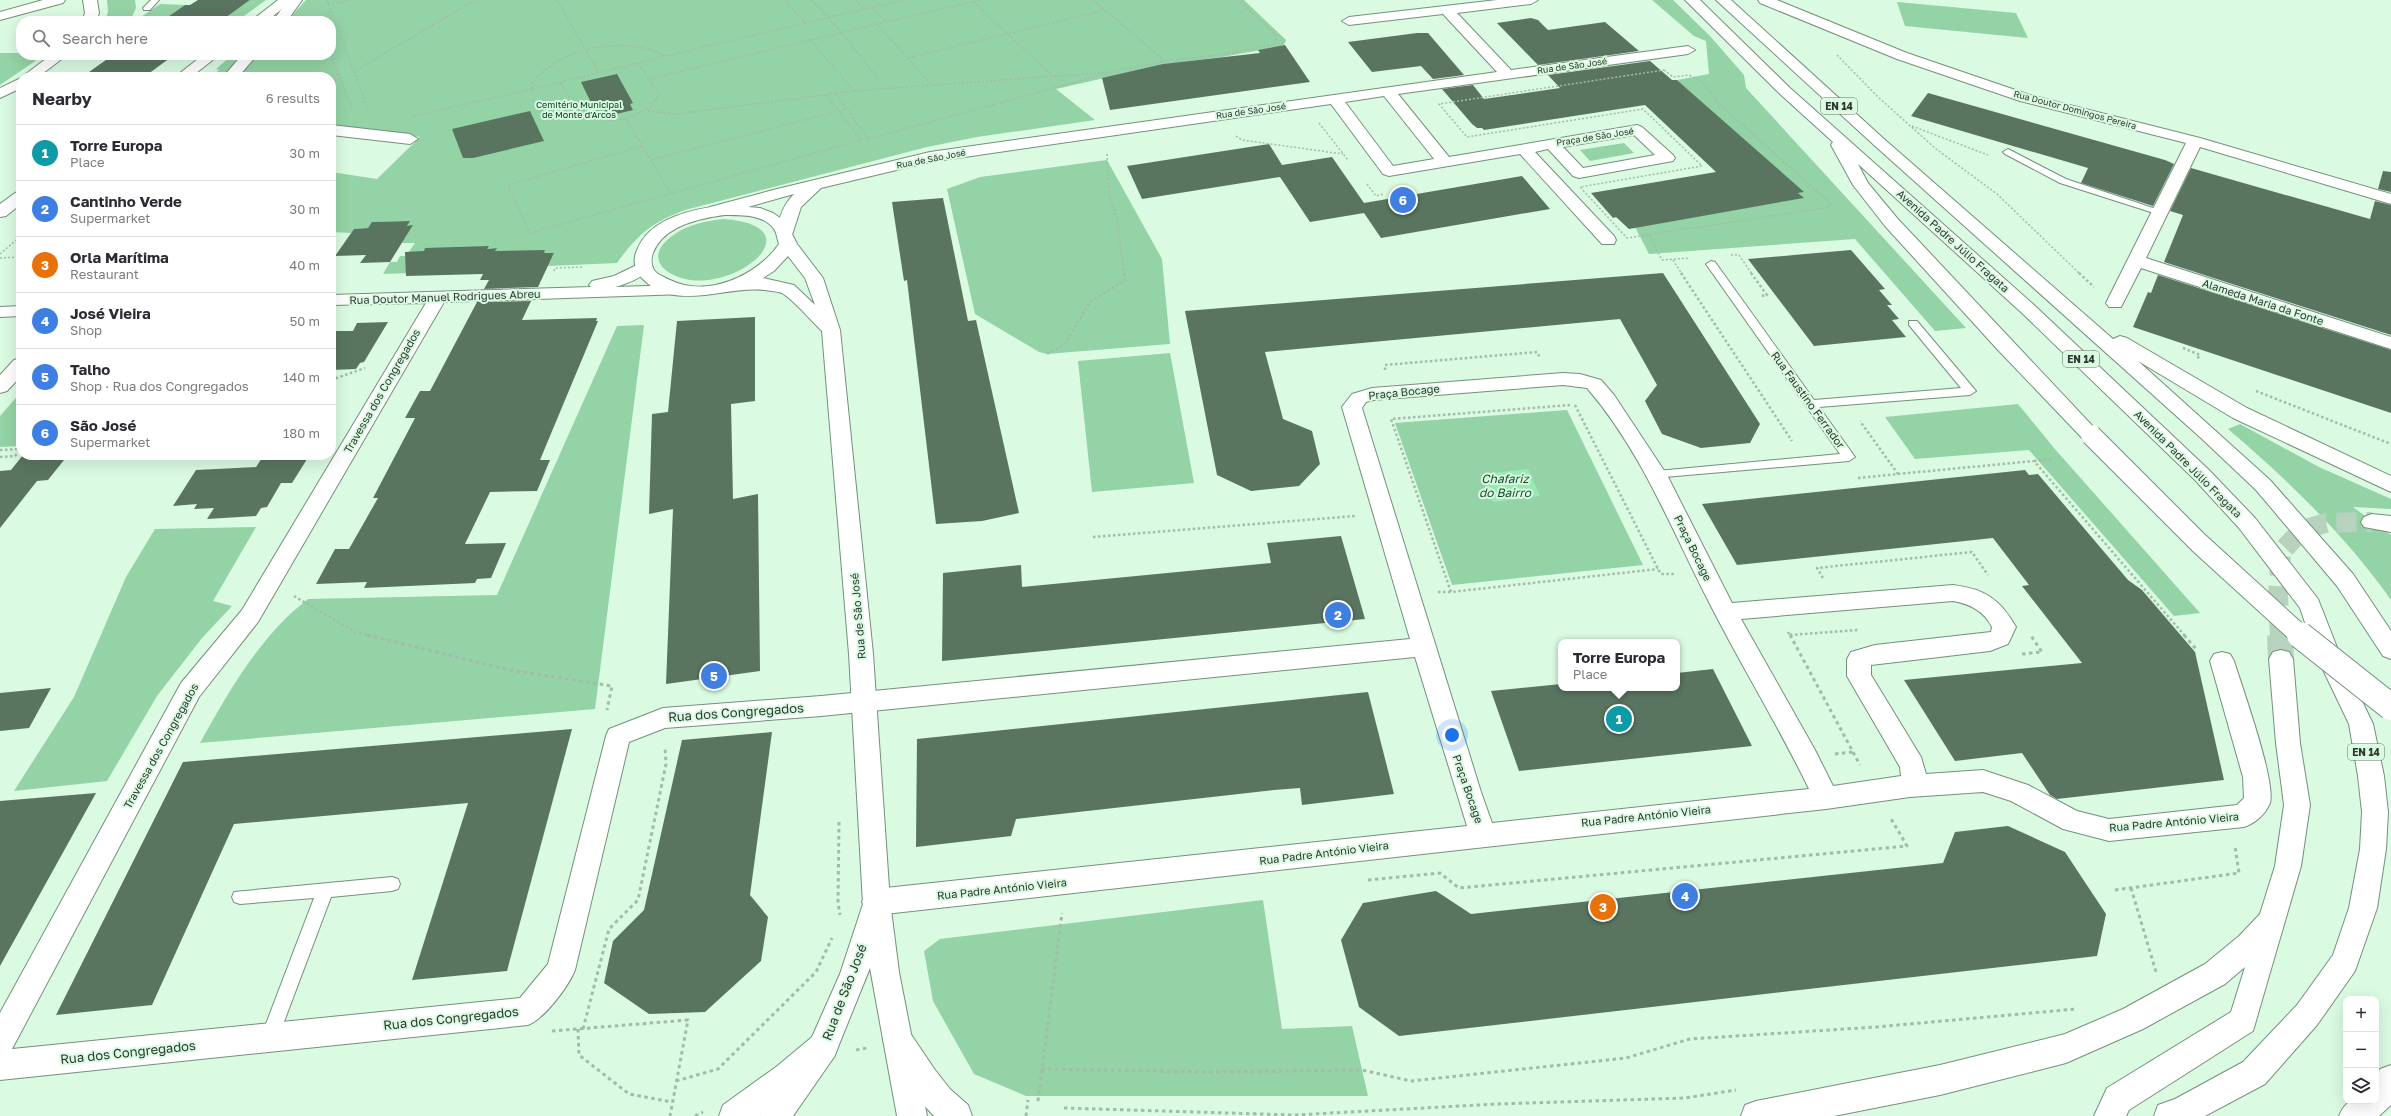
<!DOCTYPE html>
<meta charset="utf-8">
<style>
:root{--surface:#fff;--page:#f7f7f7;--text:#2b2b33;--muted:#7c7c81;--line:#e1e1e2;--accent:#2563eb}
body{margin:0;font-family:"Golos Text",sans-serif;background:var(--page);color:var(--text)}
.controls{position:absolute;right:12px;bottom:12px;display:grid;overflow:hidden;border-radius:8px;box-shadow:0 4px 16px #0002}
.controls button{width:36px;height:36px;display:grid;place-items:center;padding:0;border:0;border-bottom:1px solid var(--line);background:var(--surface);color:var(--text);font:20px sans-serif}
.you{position:absolute;left:1452px;top:735px;width:14px;height:14px;margin:-10px;border:3px solid #fff;border-radius:50%;background:#1a73e8;box-shadow:0 0 0 6px #1a73e833}
.badge{display:grid;place-items:center;width:26px;height:26px;border-radius:50%;background:var(--accent);color:#fff;font-size:13px;font-weight:700}
.pin{position:absolute;translate:-50% -50%;border:2px solid #fff;box-shadow:0 1px 4px #0006}
.popup{position:absolute;left:1558px;top:639px;width:122px;height:52px;box-sizing:border-box;display:grid;place-content:center;border-radius:8px;background:var(--surface);filter:drop-shadow(0 1px 3px #0005);font-size:13px;white-space:nowrap;color:var(--muted)}
.popup b{font-size:15px;color:var(--text)}
.popup::after{content:'';position:absolute;left:50%;top:100%;margin-left:-8px;border:8px solid transparent;border-top-color:var(--surface)}
.list{margin:0;padding:0;list-style:none}
h2{display:flex;justify-content:space-between;align-items:center;height:52px;margin:0;padding:0 16px;font-size:17px}
h2 small{font-size:13px;font-weight:400;color:var(--muted)}
.list li{display:grid;grid-template-columns:26px 1fr auto;gap:12px;align-items:center;box-sizing:border-box;height:56px;padding:0 16px;border-top:1px solid var(--line)}
.list b{display:block;font-size:15px;white-space:nowrap}
.list p{margin:0;font-size:13px;white-space:nowrap;color:var(--muted)}
.list em{font-size:13px;font-style:normal;color:var(--muted)}
.icon{flex:none;width:22px;height:22px;fill:none;stroke:currentColor;stroke-width:2;stroke-linecap:round;stroke-linejoin:round}
.map{position:relative;flex:none;width:2391px;height:1116px;overflow:hidden}
.search{position:absolute;background:var(--surface);box-shadow:0 4px 16px #0002;left:16px;top:16px;width:320px;height:44px;display:flex;align-items:center;gap:10px;box-sizing:border-box;padding:0 14px;border-radius:16px;color:var(--muted);font-size:15px}
.panel{position:absolute;background:var(--surface);box-shadow:0 4px 16px #0002;left:16px;top:72px;width:320px;height:388px;border-radius:16px}
.map>svg:first-child{display:block}
</style>
<div class="map">
<svg width="2391" height="1116" viewBox="0 0 2391 1116">
<rect width="100%" height="100%" fill="#dafae2"/>
<!-- green -->
<path fill="#93d3a5" d="M107,0H135L136,8L130,21H105L108,12Z
M250,0H266L237,21L223,20Z
M306,0H1244L1286,40L1284,45L1277,47L1222,57L1166,64L1056,89L1095,120L977,137L927,147L685,210C651,223 638,234 617,263L548,266L554,253H543L545,250L494,255L496,248L487,249L410,273L383,274L390,262H397L400,256H406L415,243H395L398,238H405L412,226H407L409,221L373,222L368,228L354,229L351,233L331,232V172L377,179L420,137L331,126V77H237L257,55H331V21H287Z
M1652,0H1673L1710,36L1744,75L1746,88L1966,328L1935,331L1855,239L1649,254L1635,227L1803,198L1798,193L1803,192L1677,80L1709,74L1706,41L1694,36Z
M1897,2L2016,13L2028,38L1905,26Z
M160,4L185,5L162,21H135Z
M0,53H21V55H44L0,85Z
M232,55H245L224,77H211L219,70L216,69Z
M1624,143L1634,153L1590,161L1580,150Z
M1107,160L1162,259L1170,344L1047,354L1039,352L975,314L947,189L980,177Z
M724,219C812,226 744,287 690,280C660,275 644,254 675,234C689,224 707,221 724,219Z
M644,325L595,709L200,743C229,691 260,636 308,599L497,595L617,326Z
M1170,353L1194,483L1092,492L1078,361Z
M21,392V446L0,447V416Z
M2018,404L2054,448L2200,613L2174,616L2029,450L1915,459L1885,417Z
M1567,410L1643,565L1452,585L1395,423Z
M2240,424L2319,467L2391,499V509L2353,507L2391,535V600C2346,536 2288,480 2228,429Z
M256,527L213,601L232,606L202,638L157,696L107,781L14,791L74,697L126,577L155,529Z
M1263,900L1282,1029L1352,1026L1368,1096H1026L974,1074L933,1001L924,951L940,939Z"/>
<!-- water -->
<path fill="#96ebaf" d="M1528,469L1540,496L1493,502L1482,474Z"/>
<!-- building -->
<path fill="#597560" d="M198,0H250L221,21H162L185,5H190Z
M1531,18L1538,20L1548,30L1605,22L1639,51L1538,65L1497,23Z
M1417,33H1428L1464,75L1433,79L1421,66L1372,72L1348,42Z
M1285,45L1310,82L1110,110L1102,78L1163,64L1260,53L1258,50Z
M113,55H174L144,77H82Z
M1650,61L1672,80H1677L1804,192L1798,193L1804,198L1629,229L1616,217L1613,218L1591,193L1716,172L1645,105L1484,130L1482,128H1477L1472,124L1442,89L1473,85L1484,99L1560,88L1548,75Z
M617,74L633,103L630,104L633,110L608,116L604,109L595,111L581,82Z
M1928,93L2165,160L2174,164L2153,206L2081,183L2088,168L1911,116Z
M530,111L544,141L473,158H463L452,129Z
M1269,144L1282,165L1332,157L1364,203L1522,176L1550,209L1381,238L1364,213L1310,222L1280,177L1142,199L1127,166Z
M2191,168L2370,219L2375,201L2391,205V335L2164,262L2183,215L2170,211Z
M2383,171L2391,172V192L2378,189Z
M943,198L968,321L976,320L1019,513L982,521L936,524L907,280L904,281L892,202Z
M410,221L407,226L413,225L390,262L360,263L366,255L335,256L354,229L368,228L372,222Z
M489,246L487,249L497,248L495,251L545,250L544,253H554L538,287L484,289L489,280H480L483,274L406,276L405,252L424,251L425,248Z
M1851,250L1885,289L1879,290L1892,305H1887L1899,319L1892,320L1906,337L1814,346L1748,259Z
M1663,273L1760,424L1750,443L1701,448L1662,434L1645,401L1657,385L1620,319L1265,352L1283,419L1312,431L1320,464L1299,486L1251,491L1217,475L1185,311Z
M2158,275L2391,350V413L2133,327L2148,292L2151,293Z
M531,301L522,320L597,318L596,321H598L540,460H550L537,491L490,492L465,544L506,543L491,578L477,579L475,583L364,588L367,582L316,584L335,549H349L378,498H373L415,418H405L420,391H430L477,302Z
M755,317V401L731,404L733,499L758,494L760,671L666,684L673,509L649,514L652,414L668,412L677,321Z
M388,322L364,362L360,363L356,369L331,370V331H353L357,323Z
M23,455H68L48,480L37,481L0,528V471L11,470Z
M309,456L292,483H281L267,507L261,508L256,516L207,519L214,508L194,509L197,504L173,506L196,470L256,467L262,458Z
M2025,470L2029,475L2038,474L2128,580L2142,590L2195,652L2224,780L2057,799L2050,795L2022,753L1955,761L1904,680L2082,663L2022,586L2029,585L1993,538L1737,565L1702,504Z
M1341,536L1365,619L942,661L943,573L1021,565L1022,587L1271,563L1267,543Z
M1713,669L1752,746L1519,771L1491,691L1561,684V688H1677V673Z
M51,688L29,728L0,731V693Z
M1368,692L1394,794L1302,805L1300,788L1274,790L1016,819L1011,836L916,847L917,739Z
M572,729L507,971L412,980L468,803L234,824L152,1005L56,1015L183,762Z
M772,732L750,895L768,917L761,961L705,1012L649,1014L604,983L613,941L644,910L682,740Z
M96,793L0,966V801Z
M2008,826L2065,852L2106,914L2097,956L1399,1036L1359,1007L1341,940L1363,903L1436,891L1471,914L1943,863L1955,832Z"/>
<g fill="none" stroke-linecap="round" stroke-linejoin="round">
<!-- highway-tunnel-far1 -->
<path stroke="#b7d3be" stroke-width="20" stroke-dasharray="20 10" stroke-linecap="butt" d="M2280,636L2278,596L2281,552L2302,530L2326,523L2372,522"/>
<!-- highway-tunnel -->
<path stroke="#b7d3be" stroke-width="26" stroke-dasharray="26 14" stroke-linecap="butt" d="M2280,635L2281,659"/>
<defs>
<path id="lane" d="M151,0H159L150,10H144L143,8Z
M2008,149L2066,179L2165,212L2160,215L2157,214L2060,183L2005,154L2003,152Z
M1711,261L1715,262L1814,400L1961,388L1909,325V321H1917L1976,391L1970,395L1819,407L1855,457L1849,461L1653,478L1651,475L1653,472L1657,471L1840,454L1706,264Z
M392,877L398,879L400,884L398,889L392,891L331,897L276,1043L270,1046L264,1043L261,1037L314,898L240,904L234,902L232,897L234,892Z"/>
<path id="street" d="M43,0H65L63,3L0,20V12Z
M83,0H97L99,13L96,21H82L85,13Z
M288,0H302L287,21H273Z
M1497,0H1538L1531,4L1457,13L1511,70L1688,46L1695,50L1688,54L1398,94L1449,157L1637,125L1642,127L1673,155L1675,158L1673,161L1579,178L1573,176L1548,149L1535,152L1614,236L1616,240L1614,244H1602L1520,154L1389,176L1383,174L1331,104L930,162L821,188L801,207L793,232L791,236H779L777,232C779,217 783,205 794,194L716,216L710,215L708,211L710,207L773,190L930,152L1497,72L1443,14L1349,25L1342,21L1349,17ZM1384,96L1434,159L1393,166L1345,102ZM1634,135L1655,155L1583,168L1563,147Z
M1758,0H1777L1907,53L2030,95L2200,138L2391,194V204L2200,147L2146,258L2391,337V349L2141,268L2121,307H2109L2106,303L2186,143L2020,101L1897,59L1760,3Z
M51,55H67L38,77H22Z
M242,55H257L238,77H223Z
M21,78V88L0,98V88Z
M331,125L410,134L418,139L410,144L331,135Z
M643,262L649,263L652,267C644,277 627,284 615,287L679,285L685,286L688,290L685,294L444,302L258,622L199,697L12,1049L520,998L548,964L606,736L609,729L663,708L821,696L1410,639L1342,407L1352,394L1372,388L1563,373L1580,374L1601,380L1614,395L1667,475L1732,603L1953,585C1985,589 2000,599 2016,627L2008,644L1990,651L1871,665V675L1921,757L1926,774L1983,770L2028,785L2077,811L2109,819L2237,805L2244,798L2243,777L2210,661L2214,654L2222,652L2230,654L2234,661C2242,687 2276,781 2270,803C2266,814 2254,824 2244,827L2109,841L2063,829L2011,801L1983,792L1910,797L1826,809L876,915L866,911L862,902L866,893L876,889L1467,826L1415,657L821,716L665,728L629,742L575,970C568,987 545,1018 528,1025L0,1080V1013L181,683L242,610L426,303L331,305V295L591,287L589,285L592,281L614,276ZM1563,385L1587,388C1644,454 1674,536 1714,612C1745,672 1780,729 1809,789L1492,823L1481,792L1362,408L1366,402L1373,400ZM1953,601C1970,604 1984,611 1992,627L1991,632L1875,645L1851,652L1847,659V676L1900,767L1901,776L1833,786L1815,750L1741,619Z
M21,306V316L0,317V307Z
M21,358V376L7,391L0,393V375L14,360Z"/>
<path id="secondary" d="M278,0H293L267,21H251Z
M203,55H219L191,77H175Z
M21,191V204L6,216L0,217V204L15,193Z
M725,205L760,208L773,213L786,222L797,244L823,278L840,330L873,654L890,902L899,972L927,1116H897L870,968L834,1057L793,1116H760L764,1105L812,1037L840,974L863,904L849,654L822,331C811,321 795,301 782,293C779,292 774,291 771,291C729,282 675,316 640,276C634,268 633,259 637,250C650,217 694,209 725,205ZM725,215C740,215 764,214 774,229C777,233 777,239 779,244C757,276 707,298 670,280C664,277 658,275 654,270C651,265 651,258 653,253C663,226 700,218 725,215ZM788,256L805,278L815,305L794,285L763,278L774,271Z"/>
<path id="highway" d="M1685,0H1700L1790,88L2034,305L2209,470L2255,518L2318,599L2340,655L2373,724L2384,776L2388,812L2386,849L2377,908L2355,971L2317,1025L2265,1084L2205,1116H2154L2158,1105L2175,1099L2243,1062L2297,1005L2333,955L2349,908L2360,849L2362,812L2358,776L2349,724L2316,655L2300,608L2239,528L2195,480L2022,313L1858,164L1868,183L1897,218L2101,435L2098,440L2091,442L2084,440L1998,350L1885,226L1853,185L1831,145L1833,142L1780,94Z
M1716,0H1731L1884,139L2113,339L2120,336L2127,338L2247,408L2391,476V492L2233,418L2138,361L2270,480L2353,574L2391,631V659L2383,656L2337,586L2256,490L2201,438L1874,145Z
M2372,514L2391,516V532L2364,527L2361,522L2364,517Z
M2281,650L2289,652L2293,659L2300,743L2310,805L2301,866L2253,1031L2129,1110L2126,1116H2094L2107,1088L2231,1012L2245,967L2225,984L2143,1029L2066,1063L1940,1095L1834,1116H1741L1745,1105L1756,1101L1940,1065L2065,1034L2123,1009L2205,964L2239,936L2260,914L2275,866L2284,805L2276,743L2269,659L2273,652Z
M898,1025L908,1030L935,1070L950,1089L968,1105L972,1116H934C913,1095 895,1067 883,1040L888,1030Z
M823,1032L834,1037L838,1047L834,1057L798,1089L760,1116H719L723,1105L776,1067L812,1037Z
M2391,1065V1105L2379,1116H2339C2347,1096 2357,1101 2376,1101V1078L2380,1069Z"/>
</defs>
<!-- lane casing -->
<use href="#lane" stroke="#74907b" stroke-width="2"/>
<!-- street casing -->
<use href="#street" stroke="#74907b" stroke-width="2"/>
<!-- secondary casing -->
<use href="#secondary" stroke="#74907b" stroke-width="2"/>
<!-- highway casing -->
<use href="#highway" stroke="#74907b" stroke-width="2"/>
<!-- path-far2 -->
<path stroke="#a2bca9" stroke-width="1.5" stroke-dasharray="2 2" stroke-linecap="butt" d="M327,0L369,112
M557,0L598,72
M812,0L842,33L880,81
M856,0L864,9L906,0
M980,0L877,24L908,58L1105,10
M1093,0L1165,61
M1660,0L1671,11
M973,2L1053,76
M328,4L350,0
M872,8L887,22
M322,21L333,18
M805,23L864,9
M811,41L854,91
M331,55L353,110
M1837,55L1878,97L1936,149L1997,194L2080,274
M665,56L638,63L659,94L650,108L626,119L671,194
M908,58L931,85
M1664,70L1673,77L1689,75L1703,82L1720,105L1831,204L1830,207L1627,238L1580,187L1702,166L1643,109L1467,137L1439,104Z
M353,72L475,0
M324,77L338,74
M649,79L877,24
M561,82C578,116 587,123 626,119
M533,89L638,63
M836,94L868,139L1105,74
M826,95L839,111L847,108
M648,111L676,114L854,91L1112,72L1165,61L1221,55L1275,44L1277,36L1238,0
M413,116L533,89L532,84C559,46 625,35 666,56L805,23L785,0
M1319,123L1348,160
M1912,126L1988,155
M1236,136L1242,140L1343,154
M642,146L508,185L530,233L861,140L839,111L650,160
M1107,154L1109,195L1117,218L1124,274
M1367,184L1376,196L1384,194
M1649,235L1662,260L1690,258
M0,254L21,236
M1731,255H1739L1752,274
M0,258L21,257
M1673,260L1682,274
M554,271L555,268L582,267"/>
<!-- path-far1 -->
<path stroke="#a2bca9" stroke-width="2.5" stroke-dasharray="2.5 2.5" stroke-linecap="butt" d="M1681,273L1792,441
M1751,273L1767,295L1760,296
M2079,273L2094,287
M2183,348L2200,355L2197,359
M1047,354L1064,345L1090,302L1125,280L1124,273
M1385,370V365L1537,352L1540,358
M331,380L365,368
M2256,391L2391,444
M1570,405L1391,419L1451,592L1658,569
M1575,405L1658,569L1661,574H1676
M0,450L21,449
M0,457L15,456L21,449
M2034,461L2053,459
M1898,474L2034,461L2185,636
M1858,478L1898,474L1860,421
M1093,537L1355,516
M1823,578L1817,568L1972,552L1988,575
M1438,592H1451
M294,596L355,632L371,636
M1788,632L1790,636
M1790,635L1858,630"/>
<!-- path -->
<path stroke="#a2bca9" stroke-width="3" stroke-dasharray="3.5 3.5" stroke-linecap="butt" d="M367,635L510,670L612,686L607,710
M1790,635L1860,765
M1790,635H1792
M2184,635L2196,649
M2022,654L2042,652L2031,636
M1835,754L1853,752
M839,822L838,903L840,915
M1368,880L1440,873L1459,888L1907,846L1890,817
M2131,888L2156,972
M2115,890L2239,873L2235,846
M578,1029L579,1055L629,1094L672,1102
M583,1029L609,929L638,900L666,764L665,747
M552,1031L688,1020L670,1116
M856,1050L867,1048
M1041,1069L1211,1072L1362,1070L1411,1081L1626,1058L1690,1039L1876,1027L2076,1009
M676,1081L718,1069L816,972L832,938
M1038,1101L1062,913
M1064,1108L1294,1115L1497,1104L1685,1098L1736,1090
M695,1116L703,1112
M1026,1116L1028,1100"/>
<!-- lane -->
<use href="#lane" fill="#fff" fill-rule="evenodd"/>
<!-- street -->
<use href="#street" fill="#fff" fill-rule="evenodd"/>
<!-- secondary -->
<use href="#secondary" fill="#fff" fill-rule="evenodd"/>
<!-- highway -->
<use href="#highway" fill="#fff" fill-rule="evenodd"/>
<defs>
<path id="highway-bridge-far1" d="M2091,435L2199,543L2301,636"/>
<path id="highway-bridge" d="M2300,635L2391,707"/>
</defs>
<!-- highway-bridge-far1 casing -->
<use href="#highway-bridge-far1" stroke="#74907b" stroke-width="22" stroke-linecap="butt"/>
<!-- highway-bridge casing -->
<use href="#highway-bridge" stroke="#74907b" stroke-width="28" stroke-linecap="butt"/>
<!-- highway-bridge-far1 -->
<use href="#highway-bridge-far1" stroke="#fff" stroke-width="20"/>
<!-- highway-bridge -->
<use href="#highway-bridge" stroke="#fff" stroke-width="26"/>
</g>
<g text-anchor="middle" stroke-width="4" stroke-linejoin="round" paint-order="stroke">
<!-- far-street labels -->
<g font-size="9" fill="#2d3930" stroke="#dafae2">
<text transform="translate(1572 66) rotate(-8)" y="3">Rua de São José</text>
<text transform="translate(2075 110) rotate(15)" y="3">Rua Doutor Domingos Pereira</text>
<text transform="translate(1251 111) rotate(-8)" y="3">Rua de São José</text>
<text transform="translate(1595 137) rotate(-9)" y="3">Praça de São José</text>
<text transform="translate(931 159) rotate(-11)" y="3">Rua de São José</text>
</g>
<!-- far-park labels -->
<g font-size="9" fill="#00431e" stroke="#dafae2">
<text x="579" y="108">Cemitério Municipal<tspan x="579" dy="10">de Monte d'Arcos</tspan></text>
</g>
<!-- shield labels -->
<g fill="#dafae2" stroke="#617365" stroke-width="1">
<rect x="1821" y="98" width="36" height="16" rx="3"/>
<rect x="2063" y="351" width="36" height="16" rx="3"/>
<rect x="2348" y="744" width="36" height="16" rx="3"/>
</g>
<g font-size="10" font-weight="bold" fill="#2d3930">
<text x="1839" y="110">EN 14</text>
<text x="2081" y="363">EN 14</text>
<text x="2366" y="756">EN 14</text>
</g>
<!-- street labels -->
<g font-size="11" fill="#2d3930" stroke="#dafae2">
<text transform="translate(1953 241) rotate(42)" y="4">Avenida Padre Júlio Fragata</text>
<text transform="translate(445 297) rotate(-2)" y="4">Rua Doutor Manuel Rodrigues Abreu</text>
<text transform="translate(2263 302) rotate(18)" y="4">Alameda Maria da Fonte</text>
<text transform="translate(382 391) rotate(-60)" y="4">Travessa dos Congregados</text>
<text transform="translate(1404 392) rotate(-6)" y="4">Praça Bocage</text>
<text transform="translate(1808 400) rotate(54)" y="4">Rua Faustino Ferrador</text>
<text transform="translate(2188 464) rotate(45)" y="4">Avenida Padre Júlio Fragata</text>
<text transform="translate(1693 548) rotate(64)" y="4">Praça Bocage</text>
<text transform="translate(858 616) rotate(-95)" y="4">Rua de São José</text>
<text transform="translate(161 746) rotate(-61)" y="4">Travessa dos Congregados</text>
<text transform="translate(1468 789) rotate(71)" y="4">Praça Bocage</text>
<text transform="translate(1646 816) rotate(-6)" y="4">Rua Padre António Vieira</text>
<text transform="translate(2174 822) rotate(-5)" y="4">Rua Padre António Vieira</text>
<text transform="translate(1324 853) rotate(-7)" y="4">Rua Padre António Vieira</text>
<text transform="translate(1002 889) rotate(-6)" y="4">Rua Padre António Vieira</text>
</g>
<!-- water labels -->
<g font-size="12" font-style="italic" fill="#11512b" stroke="#dafae2">
<text x="1505" y="483">Chafariz<tspan x="1505" dy="14">do Bairro</tspan></text>
</g>
<!-- near-street labels -->
<g font-size="13" fill="#2d3930" stroke="#dafae2">
<text transform="translate(736 712) rotate(-4)" y="5">Rua dos Congregados</text>
<text transform="translate(844 992) rotate(-69)" y="5">Rua de São José</text>
<text transform="translate(451 1018) rotate(-6)" y="5">Rua dos Congregados</text>
<text transform="translate(128 1052) rotate(-6)" y="5">Rua dos Congregados</text>
</g>
</g>
</svg>
<div class="controls">
<button>+</button>
<button>−</button>
<button><svg class="icon" aria-label="layers" viewBox="0 0 24 24"><path d="M12 4l9 5-9 5-9-5zM3 14l9 5 9-5"/></svg></button>
</div>
<div class="you"></div>
<div class="pin badge" style="left:1619px;top:719px;background:#0f9aa8">1</div>
<div class="popup"><b>Torre Europa</b>Place</div>
<div class="pin badge" style="left:1338px;top:615px;background:#3f7fe0">2</div>
<div class="pin badge" style="left:1603px;top:907px;background:#e8710a">3</div>
<div class="pin badge" style="left:1685px;top:896px;background:#3f7fe0">4</div>
<div class="pin badge" style="left:714px;top:676px;background:#3f7fe0">5</div>
<div class="pin badge" style="left:1403px;top:200px;background:#3f7fe0">6</div>
<div class="search"><svg class="icon" aria-label="search" viewBox="0 0 24 24"><circle cx="10" cy="10" r="6"/><path d="M15 15l6 6"/></svg>Search here</div>
<section class="panel">
<h2>Nearby<small>6 results</small></h2>
<ul class="list">
<li><span class="badge" style="background:#0f9aa8">1</span><div><b>Torre Europa</b><p>Place</p></div><em>30 m</em></li>
<li><span class="badge" style="background:#3f7fe0">2</span><div><b>Cantinho Verde</b><p>Supermarket</p></div><em>30 m</em></li>
<li><span class="badge" style="background:#e8710a">3</span><div><b>Orla Marítima</b><p>Restaurant</p></div><em>40 m</em></li>
<li><span class="badge" style="background:#3f7fe0">4</span><div><b>José Vieira</b><p>Shop</p></div><em>50 m</em></li>
<li><span class="badge" style="background:#3f7fe0">5</span><div><b>Talho</b><p>Shop · Rua dos Congregados</p></div><em>140 m</em></li>
<li><span class="badge" style="background:#3f7fe0">6</span><div><b>São José</b><p>Supermarket</p></div><em>180 m</em></li>
</ul>
</section>
</div>
